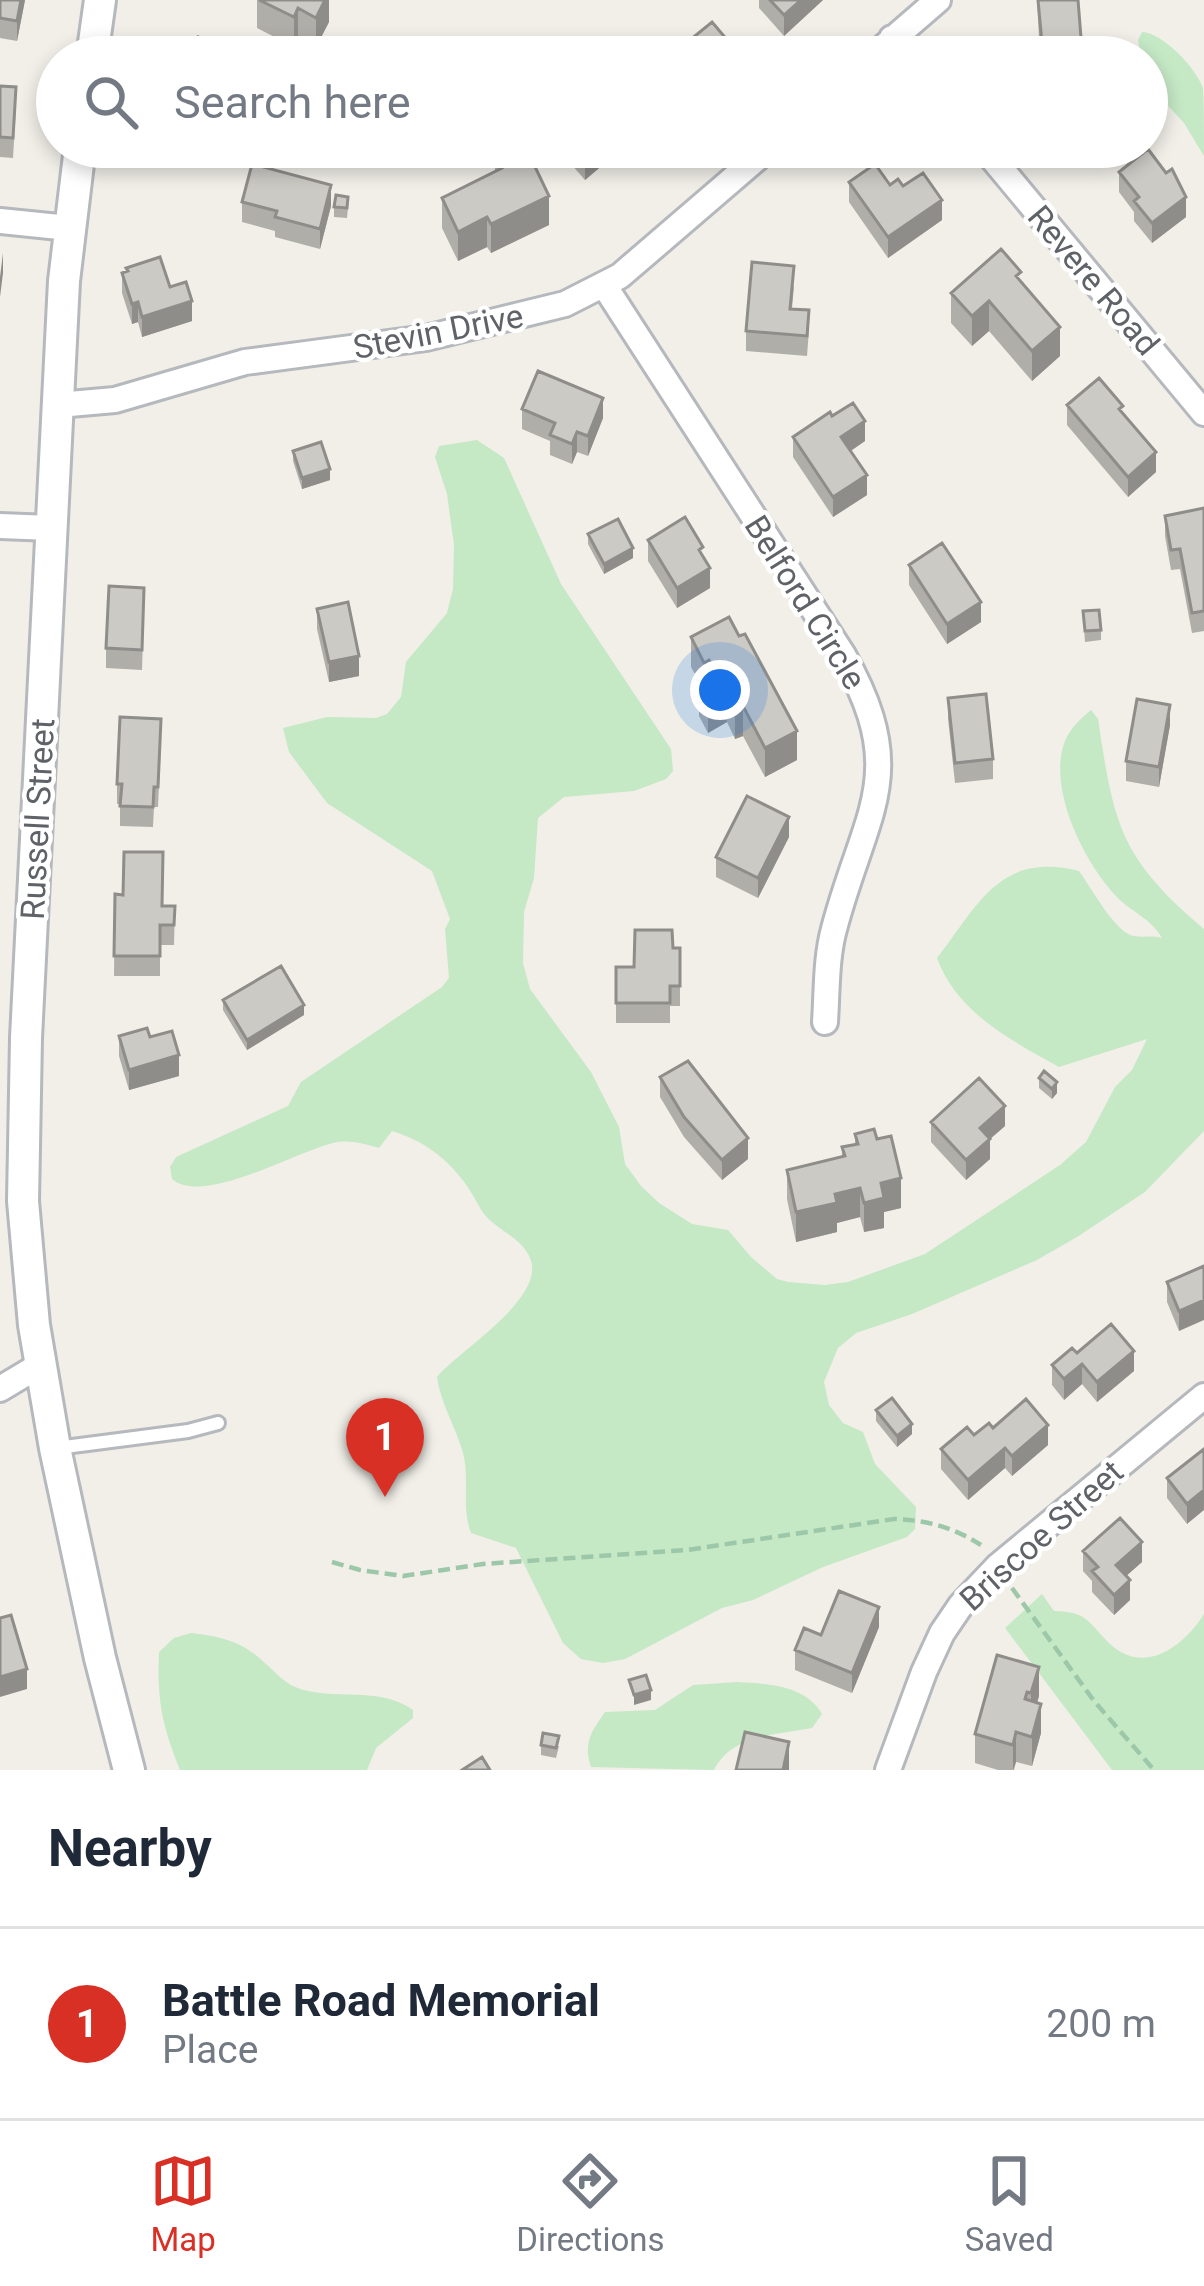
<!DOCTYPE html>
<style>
:root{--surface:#fff;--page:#f2f2f3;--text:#1f2937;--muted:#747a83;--line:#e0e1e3;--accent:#d93025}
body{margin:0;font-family:Roboto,sans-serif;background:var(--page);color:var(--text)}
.you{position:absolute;left:720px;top:690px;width:42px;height:42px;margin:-30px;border:9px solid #fff;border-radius:50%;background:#1a73e8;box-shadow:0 0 0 18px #1a73e833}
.badge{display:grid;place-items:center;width:78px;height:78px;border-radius:50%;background:var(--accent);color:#fff;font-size:39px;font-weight:700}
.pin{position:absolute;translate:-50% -99px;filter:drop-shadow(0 3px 6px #0008)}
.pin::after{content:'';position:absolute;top:63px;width:42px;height:36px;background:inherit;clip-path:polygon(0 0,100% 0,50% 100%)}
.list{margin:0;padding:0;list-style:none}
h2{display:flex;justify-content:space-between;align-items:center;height:156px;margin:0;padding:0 48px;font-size:51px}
h2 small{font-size:39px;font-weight:400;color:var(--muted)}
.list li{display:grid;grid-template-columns:78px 1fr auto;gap:36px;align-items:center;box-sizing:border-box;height:192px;padding:0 48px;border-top:3px solid var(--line)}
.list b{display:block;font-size:45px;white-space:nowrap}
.list p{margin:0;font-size:39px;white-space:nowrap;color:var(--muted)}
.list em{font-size:39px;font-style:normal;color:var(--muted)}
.icon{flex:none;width:66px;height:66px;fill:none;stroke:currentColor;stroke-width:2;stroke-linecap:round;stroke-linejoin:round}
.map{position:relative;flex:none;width:1204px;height:1770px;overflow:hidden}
.search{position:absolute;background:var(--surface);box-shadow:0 6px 18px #0003;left:36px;right:36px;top:36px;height:132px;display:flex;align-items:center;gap:30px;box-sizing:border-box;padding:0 42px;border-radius:66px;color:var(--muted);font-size:45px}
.sheet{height:348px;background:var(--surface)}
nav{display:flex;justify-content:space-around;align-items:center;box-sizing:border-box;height:168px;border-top:3px solid var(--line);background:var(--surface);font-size:33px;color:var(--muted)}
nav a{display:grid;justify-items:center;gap:6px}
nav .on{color:var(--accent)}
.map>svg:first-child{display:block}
</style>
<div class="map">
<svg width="1204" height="1770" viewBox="0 0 1204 1770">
<rect width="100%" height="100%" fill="#f1efe8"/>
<!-- green -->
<path fill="#c5e8c5" d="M1142,32C1163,33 1196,68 1203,88C1204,106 1204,137 1204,156L1184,123L1147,83V57H1141L1138,40Z
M477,440L504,458L561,584L671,749L673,771L666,779L634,791L564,797L538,818L534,878L524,912L523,963L530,989L591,1072L619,1127L625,1164L641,1186L659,1203L692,1224L728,1230L751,1257L777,1279L788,1282L825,1285L848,1282L925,1254L1060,1165L1086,1142L1115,1087L1132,1070L1147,1039L1059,1067C1011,1040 957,1013 937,958C978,905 1000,851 1079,871C1091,887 1115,933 1134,936C1144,938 1152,935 1162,938C1150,917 1130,912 1114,894C1084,861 1050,793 1063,747C1067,731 1079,720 1091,710L1098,719C1114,824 1119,857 1204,929V1131L1145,1192L1077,1237L1037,1260L912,1314L856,1333L838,1348L824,1382L829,1405L843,1423L863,1432L875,1464L916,1507L915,1529L907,1537L823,1567L753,1600L722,1608L625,1659L603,1663L581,1659L563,1643L516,1548L471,1533C461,1508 470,1479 463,1453C456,1427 441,1405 437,1377C458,1351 547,1298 530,1258C520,1234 490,1229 479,1206C460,1169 432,1143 392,1131L379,1148C364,1144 349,1139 333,1143C295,1152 203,1206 172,1179L170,1167L176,1157L288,1106L301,1082L442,987L449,978L445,929L450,919L432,871L327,803L289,752L283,728L327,717L376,718L387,714L401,697L406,662L447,613L453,589L454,545L447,494L435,457L439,446Z
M1042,1594L1054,1611C1088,1612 1087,1621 1109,1643C1144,1677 1184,1646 1204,1614V1770H1112L1005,1628Z
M191,1633C223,1637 242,1641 266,1664C275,1672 284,1682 295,1687C332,1702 379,1685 413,1710V1718L376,1748L367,1770H180C162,1725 157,1701 159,1652L174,1638Z
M738,1682C769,1684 805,1685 822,1714L812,1728C777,1735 732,1734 714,1770L591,1767C583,1743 591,1732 605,1712L655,1710L693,1685Z"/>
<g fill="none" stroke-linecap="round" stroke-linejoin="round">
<defs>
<path id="service" d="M57,1448L188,1431L218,1423"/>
<path id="minor" d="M892,38L908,57
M872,57L938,0
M983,147L1204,413
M0,221L69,228
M604,285L843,655C911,775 865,811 834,929C826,958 827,992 825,1022
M58,405L115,400L245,362L426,338L565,304L620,276L770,147
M0,526L51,528
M0,1389L40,1365
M888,1770L924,1672L942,1633L961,1605L998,1566L1204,1396"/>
<path id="tertiary" d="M92,57L100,0
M80,147L64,281L26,1038L23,1201L34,1325L55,1448L100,1658L129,1770"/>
</defs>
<!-- service casing -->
<use href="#service" stroke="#b5b8bc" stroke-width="18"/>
<!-- minor casing -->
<use href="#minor" stroke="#b5b8bc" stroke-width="30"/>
<!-- tertiary casing -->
<use href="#tertiary" stroke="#b5b8bc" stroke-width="36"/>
<!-- path -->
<path stroke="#9cc7a9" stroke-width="4.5" stroke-dasharray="12 6" stroke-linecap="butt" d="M332,1562L360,1570L403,1576L483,1564L687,1550L894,1519C926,1520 953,1527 981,1545
M1012,1588L1094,1701L1154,1770"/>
<!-- service -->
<use href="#service" stroke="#fff" stroke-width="12"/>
<!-- minor -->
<use href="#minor" stroke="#fff" stroke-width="24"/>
<!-- tertiary -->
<use href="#tertiary" stroke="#fff" stroke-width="30"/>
</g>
<!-- wall -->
<path fill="#afaea9" d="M0,0H25L17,41L0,38Z
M257,0H329V22L316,47L298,38L294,47L257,28Z
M759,0H823L784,36L759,8Z
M1037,0H1078L1082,50L1088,57H1040Z
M165,39L216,53L214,57H161Z
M0,86L16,107L13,158L0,157Z
M556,147H624L585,180Z
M495,153L549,225L491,253L487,247L458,261L442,228V198L495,172Z
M1119,172L1186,217L1152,243L1134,221V212L1119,192Z
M849,182L890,185L942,220L888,258L849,202Z
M242,202L331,206L320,249L275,237V231L242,222Z
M334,207H348L347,218L334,217Z
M126,268L170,287L192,321L142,337L138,322L132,324L122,293V273L126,272Z
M1021,282L1060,356L1032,381L989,331L972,346L951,323V293Z
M794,286L792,309L809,330L807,356L746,351V331Z
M1067,405L1123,414L1156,472L1128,497L1067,425Z
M522,409L603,418L588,456L577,452L572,464L550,455V441L522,429Z
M832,416L865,441L851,451L867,495L833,517L793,457V437Z
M293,451L330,480L302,489L293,461Z
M1204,508V631L1192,633L1180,569L1171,570L1165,536V516Z
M588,534L633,558L604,574L588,544Z
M648,540L703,557L710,588L677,608L648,561Z
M909,565L981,622L947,644L909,585Z
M144,608L142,670L106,668V648Z
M317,609L359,676L329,682L317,629Z
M1083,611L1101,630V640L1085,642Z
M691,637L797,760L765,777L743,736L735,739L727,722L708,733L699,716V686L701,685L691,667Z
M948,698L993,759V779L955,783L948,719Z
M1170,725L1159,787L1126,781V761Z
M161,739L158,807H154L153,827L120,826V804H117V784Z
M789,837L758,898L716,877V857Z
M115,894L162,906H175L174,945H160V976H114Z
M673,948H680V1006H670V1023H616V967H634Z
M223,1000L304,1015L247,1050L223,1010Z
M119,1036L150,1037L179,1076L129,1090L119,1056Z
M660,1077L748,1159L722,1180L684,1137L660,1097Z
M1039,1078L1057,1093L1052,1099L1039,1088Z
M931,1122L1005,1126L990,1139V1159L966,1180L931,1142Z
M855,1134L901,1208L884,1212V1228L864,1232L860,1217L837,1223V1232L796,1242L787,1199V1170L842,1157V1147L855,1144Z
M1204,1266L1179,1331L1167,1302V1282Z
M1077,1353L1134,1371L1097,1402L1082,1384L1064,1400L1052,1385V1365Z
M876,1410L912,1434L897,1447L876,1421Z
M993,1428L1048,1445L1012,1476L1005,1468L968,1500L941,1469V1449Z
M1204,1449L1187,1524L1167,1498V1478Z
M1083,1551L1142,1562L1126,1576L1130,1600L1114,1615L1092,1592V1581L1083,1571Z
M879,1627L852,1693L795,1670V1650L821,1635Z
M997,1655L1039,1696L1037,1702L1041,1733L1032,1766L1016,1762L1014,1770H998L975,1763V1734Z
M541,1745L559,1746L556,1758L541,1755Z"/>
<!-- shaded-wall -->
<path fill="#8f8d8a" d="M21,0H25L17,41V21Z
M325,0H329V22L316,47V18Z
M801,0H823L784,36V15Z
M298,8V38L294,47V17Z
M600,147H624L585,180V160Z
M331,185V206L320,249V229Z
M549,196V225L491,253V224Z
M1186,197V217L1152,243V223Z
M942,200V220L888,258V237Z
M487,217V247L458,261V232Z
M3,253V273L0,297V277Z
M192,301V321L142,337V317Z
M989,301V331L972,346V316Z
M138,302V322L132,324V304Z
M1060,327V356L1032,381V351Z
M603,398V418L588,456V436Z
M865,421V441L841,457V437Z
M577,432V452L572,464V444Z
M1156,452V472L1128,497V477Z
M330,469V480L302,489V478Z
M867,475V495L833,517V497Z
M633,548V558L604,574V564Z
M710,568V588L677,608V588Z
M981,602V622L947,644V624Z
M359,656V676L329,682V662Z
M709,660V690L704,692V663Z
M727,693V722L708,733V703Z
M1170,705V725L1159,787V767Z
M743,706V736L735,739V710Z
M797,731V760L765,777V748Z
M789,817V837L758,898V878Z
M304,1005V1015L247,1050V1040Z
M179,1055V1076L129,1090V1070Z
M1057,1082V1093L1052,1099V1089Z
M1005,1106V1126L990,1139V1159L966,1180V1160L980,1128Z
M748,1138V1159L722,1180V1160Z
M901,1178V1208L884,1212V1228L864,1232V1203L881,1183Z
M860,1188V1217L837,1223V1232L796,1242V1212L835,1194Z
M1204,1300V1320L1179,1331V1311Z
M1134,1351V1371L1097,1402V1382Z
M1082,1364V1384L1064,1400V1379Z
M912,1424V1434L897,1447V1436Z
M1048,1425V1445L1012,1476V1456Z
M1005,1448V1468L968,1500V1480Z
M1204,1490V1510L1187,1524V1504Z
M1142,1542V1562L1116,1585V1565Z
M1130,1580V1600L1114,1615V1595Z
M879,1607V1627L852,1693V1673Z
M1039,1667V1696L1031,1723V1693Z
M27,1669V1689L0,1697V1677Z
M651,1690V1700L634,1705V1695Z
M1041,1704V1733L1032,1766V1737Z
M1016,1732V1762L1013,1770V1745Z
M789,1742V1770H783Z"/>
<!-- building -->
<path fill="#cccac5" stroke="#8f8d8a" stroke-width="3" d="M0,0H21L17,21L0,18Z
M259,0H325L316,18L298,8L294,17Z
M770,0H801L784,15Z
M1038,0H1078L1082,50L1088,57H1068L1075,50L1043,54Z
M712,22L734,48L723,57H682L695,46L690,40Z
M198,37L216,43L212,52L195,45Z
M165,39L202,46L199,57H161Z
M669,42L680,57H650Z
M0,86L16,87L13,138L0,137Z
M507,147H520L524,154L528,152L549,196L491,224L487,217L458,232L442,198L502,168L495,153Z
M573,147H600L585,160Z
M1148,149L1166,173L1172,169L1186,197L1152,223L1134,201L1139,197L1119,172Z
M252,164L331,185L320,229L275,217L277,211L242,202Z
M875,164L890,185L898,179L903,186L923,173L942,200L888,237L849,182Z
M336,195L348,197L347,208L334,207Z
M1001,249L1021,272L1016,276L1060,327L1032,351L989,301L972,316L951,293Z
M160,257L170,287L186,282L192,301L142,317L138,302L132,304L122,273L128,271L126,268Z
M752,262L794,266L790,309L809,310L807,336L746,331Z
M538,371L603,398L588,436L577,432L572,444L550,435L555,423L522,409Z
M1099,378L1123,406L1119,409L1156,452L1128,477L1067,405Z
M853,403L865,421L841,437L867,475L833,497L793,437L830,412L832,416Z
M321,442L330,469L302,478L293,451Z
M1204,508V611L1192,613L1180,549L1171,550L1165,516Z
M685,517L703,547L699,550L710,568L677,588L648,540Z
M618,519L633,548L604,564L588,534Z
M942,543L981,602L947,624L909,565Z
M109,586L144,588L142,650L106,648Z
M348,602L359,656L329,662L317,609Z
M1099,610L1101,630L1085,631L1083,611Z
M729,617L739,636L745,634L797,731L765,748L743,706L735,710L727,693L708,703L699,686L717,676L709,660L704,663L691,637Z
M986,694L993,759L955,763L948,698Z
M1137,699L1170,705L1159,767L1126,761Z
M120,717L161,719L158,787H154L153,807L120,806L122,784H117Z
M747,796L789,817L758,878L716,857Z
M124,852H163L162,906H175L174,925H160V956H114L115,894L123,895Z
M635,930H672L673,948H680V986H670V1003H616V967H634Z
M281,966L304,1005L247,1040L223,1000Z
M147,1028L150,1037L172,1031L179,1055L129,1070L119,1036Z
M688,1061L748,1138L722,1160L684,1117L660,1077Z
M1044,1071L1057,1082L1052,1089L1039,1078Z
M979,1078L1005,1106L980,1128L990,1139L966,1160L931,1122Z
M874,1129L877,1139L891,1136L901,1178L881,1183L884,1198L864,1203L860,1188L835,1194L837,1203L796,1212L787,1170L845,1156L842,1147L858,1144L855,1134Z
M1204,1266V1300L1179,1311L1167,1282Z
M1111,1324L1134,1351L1097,1382L1082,1364L1064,1379L1052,1365L1072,1348L1077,1353Z
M892,1398L912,1424L897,1436L876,1410Z
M1026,1399L1048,1425L1012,1456L1005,1448L968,1480L941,1449L967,1427L974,1435L989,1423L993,1428Z
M1204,1449V1490L1187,1504L1167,1478Z
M1120,1518L1142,1542L1116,1565L1130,1580L1114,1595L1092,1571L1098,1567L1083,1551Z
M839,1591L879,1607L852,1673L795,1650L804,1628L821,1635Z
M11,1615L27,1669L0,1677V1618Z
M997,1655L1039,1667L1031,1693L1027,1692L1025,1699L1041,1704L1032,1737L1016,1732L1013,1745L975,1734Z
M646,1675L651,1690L634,1695L629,1680Z
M745,1732L789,1742L783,1770H736Z
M543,1733L559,1736L556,1748L541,1745Z
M482,1757L490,1770H462Z"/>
<g text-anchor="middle" stroke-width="9" stroke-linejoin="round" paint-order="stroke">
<!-- street labels -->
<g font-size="33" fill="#5f6368" stroke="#fff">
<text transform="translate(1094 280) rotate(50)" y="12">Revere Road</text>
<text transform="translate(438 331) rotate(-11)" y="12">Stevin Drive</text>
<text transform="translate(806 602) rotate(58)" y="12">Belford Circle</text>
<text transform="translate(37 819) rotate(-87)" y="12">Russell Street</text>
<text transform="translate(1041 1535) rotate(-42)" y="12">Briscoe Street</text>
</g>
</g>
</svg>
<div class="you"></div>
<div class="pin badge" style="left:385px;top:1497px">1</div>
<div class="search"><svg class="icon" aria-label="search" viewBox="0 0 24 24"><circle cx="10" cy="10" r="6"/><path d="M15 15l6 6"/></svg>Search here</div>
</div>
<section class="sheet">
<h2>Nearby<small></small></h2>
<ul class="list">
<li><span class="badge">1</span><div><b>Battle Road Memorial</b><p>Place</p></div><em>200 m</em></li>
</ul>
</section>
<nav>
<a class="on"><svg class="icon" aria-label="map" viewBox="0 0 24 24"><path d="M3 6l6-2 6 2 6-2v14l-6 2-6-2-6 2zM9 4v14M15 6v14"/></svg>Map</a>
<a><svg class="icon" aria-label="directions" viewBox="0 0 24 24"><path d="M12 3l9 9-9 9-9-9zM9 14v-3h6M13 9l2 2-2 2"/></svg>Directions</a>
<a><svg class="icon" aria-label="saved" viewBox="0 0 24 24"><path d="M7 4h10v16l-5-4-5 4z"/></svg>Saved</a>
</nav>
